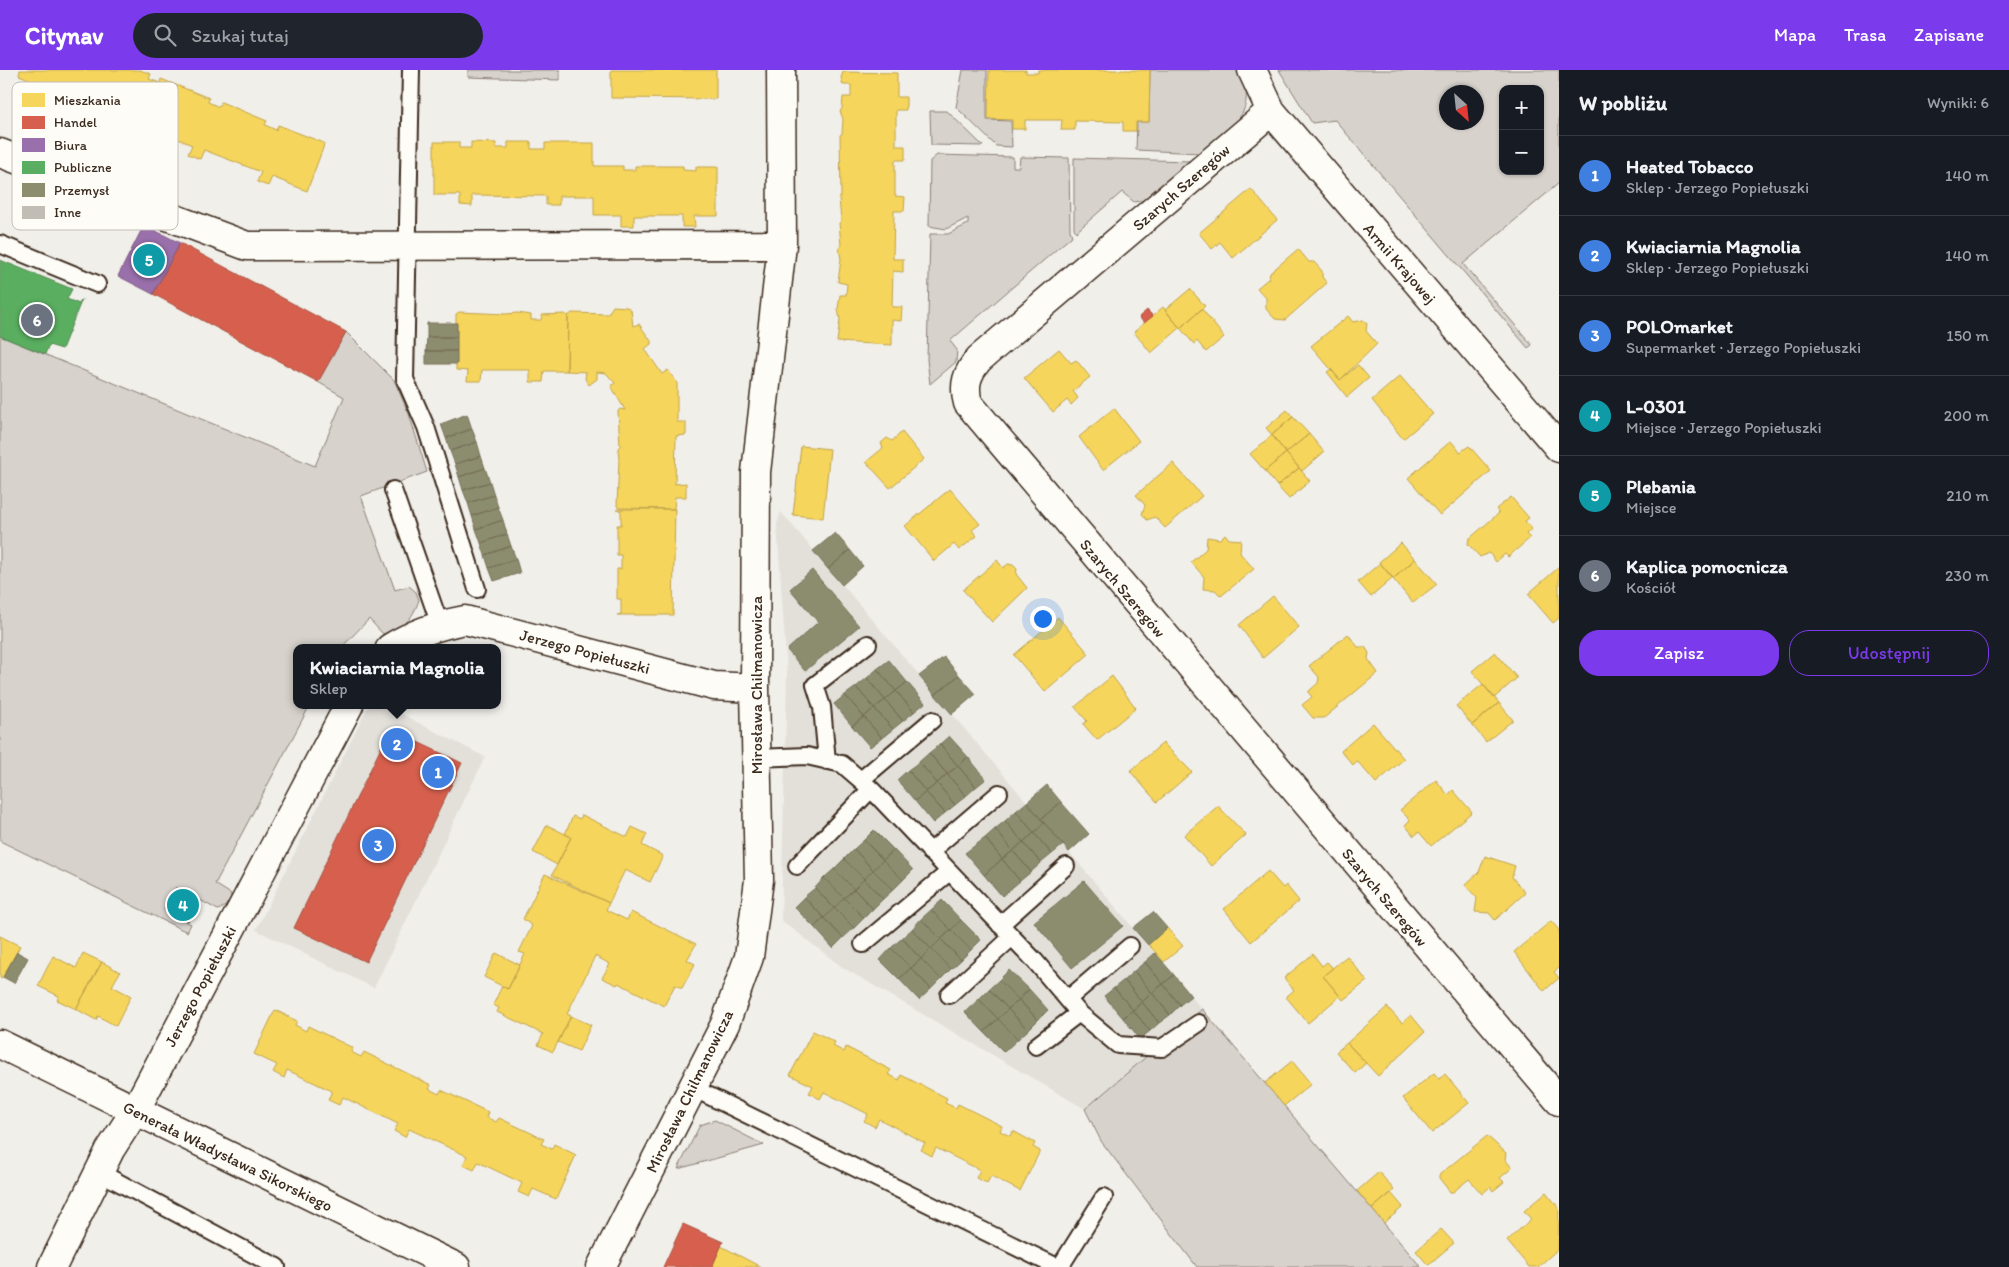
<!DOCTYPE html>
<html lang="pl">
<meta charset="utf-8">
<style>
:root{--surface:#171b24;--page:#20242c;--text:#f1f3f6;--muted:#9ea1a6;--line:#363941;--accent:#7c3aed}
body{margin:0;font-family:Itim,sans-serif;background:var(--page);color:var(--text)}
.controls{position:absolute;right:15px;top:15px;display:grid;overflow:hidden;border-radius:10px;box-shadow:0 1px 4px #0004}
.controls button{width:45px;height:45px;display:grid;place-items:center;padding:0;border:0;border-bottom:1px solid var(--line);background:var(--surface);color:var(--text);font:25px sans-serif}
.compass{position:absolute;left:1439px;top:15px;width:45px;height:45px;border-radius:50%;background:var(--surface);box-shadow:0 1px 4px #0004;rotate:153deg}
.you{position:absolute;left:1042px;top:548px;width:18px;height:18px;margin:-12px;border:4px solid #fff;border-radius:50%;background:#1a73e8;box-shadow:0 0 0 8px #1a73e833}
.badge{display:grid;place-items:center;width:32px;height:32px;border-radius:50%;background:var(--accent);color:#fff;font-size:16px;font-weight:700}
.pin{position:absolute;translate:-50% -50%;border:2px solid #fff;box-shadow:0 1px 5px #0006}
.popup{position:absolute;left:293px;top:574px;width:208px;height:65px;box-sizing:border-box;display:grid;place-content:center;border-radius:10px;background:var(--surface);filter:drop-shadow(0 1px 4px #0005);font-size:16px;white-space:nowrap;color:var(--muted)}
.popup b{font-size:19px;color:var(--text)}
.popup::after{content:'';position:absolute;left:50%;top:100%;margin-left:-10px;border:10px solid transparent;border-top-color:var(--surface)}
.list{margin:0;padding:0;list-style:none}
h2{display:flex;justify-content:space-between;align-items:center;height:65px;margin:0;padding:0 20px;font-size:21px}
h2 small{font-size:16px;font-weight:400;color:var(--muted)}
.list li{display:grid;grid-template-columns:32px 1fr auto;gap:15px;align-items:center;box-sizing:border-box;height:80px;padding:0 20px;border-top:1px solid var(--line)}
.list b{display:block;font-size:19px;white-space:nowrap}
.list p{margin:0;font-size:16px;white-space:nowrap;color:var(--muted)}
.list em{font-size:16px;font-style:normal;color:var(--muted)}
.actions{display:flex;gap:10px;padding:15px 20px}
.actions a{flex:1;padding:11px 0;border:1px solid var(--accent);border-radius:20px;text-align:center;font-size:18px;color:var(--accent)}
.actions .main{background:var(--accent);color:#fff}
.icon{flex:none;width:28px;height:28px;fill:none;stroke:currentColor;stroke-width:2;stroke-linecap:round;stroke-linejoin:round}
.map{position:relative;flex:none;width:1559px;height:1197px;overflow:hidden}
header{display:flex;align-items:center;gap:30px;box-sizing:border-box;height:70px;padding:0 25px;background:var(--accent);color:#fff}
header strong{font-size:24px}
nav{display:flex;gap:28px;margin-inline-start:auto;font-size:18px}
.search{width:350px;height:45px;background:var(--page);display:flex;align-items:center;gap:12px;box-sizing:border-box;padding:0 18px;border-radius:28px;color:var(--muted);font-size:19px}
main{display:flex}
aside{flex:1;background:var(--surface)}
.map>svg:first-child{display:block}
</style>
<header>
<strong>Citynav</strong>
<div class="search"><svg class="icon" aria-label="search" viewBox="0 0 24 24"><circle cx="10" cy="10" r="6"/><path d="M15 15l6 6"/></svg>Szukaj tutaj</div>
<nav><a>Mapa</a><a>Trasa</a><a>Zapisane</a></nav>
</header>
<main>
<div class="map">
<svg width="1559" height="1197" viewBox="0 0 1559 1197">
<rect width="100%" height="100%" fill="#f1efea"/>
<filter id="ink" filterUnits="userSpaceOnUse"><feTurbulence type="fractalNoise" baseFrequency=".02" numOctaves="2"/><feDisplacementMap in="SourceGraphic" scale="10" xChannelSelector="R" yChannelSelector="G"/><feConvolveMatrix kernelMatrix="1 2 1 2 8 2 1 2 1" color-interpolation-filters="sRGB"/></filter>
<g filter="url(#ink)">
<!-- built -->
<path fill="#e3e0da" d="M781,442L1202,939L1085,1039L842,897L781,850L787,604L777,454Z
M369,635H384L485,687L374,918L256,860Z"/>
<!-- green -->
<path fill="#d7d2cc" stroke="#897e75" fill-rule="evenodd" d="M468,0H560V10L468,7Z
M963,0H987V50L1011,51L1012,77L996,76L956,37Z
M1150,0H1240C1259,44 1232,57 1201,83L1136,80L1137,52H1149Z
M1279,0H1559V113L1463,194L1532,275L1528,278L1335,50L1312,53ZM1503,19H1540V101H1503ZM1446,22H1476V52H1446Z
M930,41H947L983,76L931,75Z
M937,85L1013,87V97H1019L1020,87L1069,88L1070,160L1072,166L950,271L957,280L956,292L930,314L927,290L930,164H948L968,154V148L946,159L929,156L930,91Z
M1074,88L1191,91L1145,130L1134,132L1122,122L1076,162L1074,158Z
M346,262L394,310L409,344L427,402L361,426L395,520L409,516L416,522L419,530C412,550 404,558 383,564L369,549L341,578H297V635H310L215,814L231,824C232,833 225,837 218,840L176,817L164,840L191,854L187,862L0,771V266L315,396L344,327L318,312Z
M1202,939L1421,1197H1197L1101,1071L1085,1039Z
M715,1050L764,1075L678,1099L700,1055Z"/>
<!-- homes -->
<path fill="#f6d55c" stroke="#bea249" d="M20,0H140L151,4L149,9L160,13L161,9L209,28L208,32L219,37L221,32L267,51L265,55L276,60L278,55L324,73L323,78L307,121L272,107L268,116L257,112L261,102L204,80L200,89L188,84L192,75L145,55L141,65L129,60L133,51L65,23L61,33L50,28L53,19L19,5Z
M611,0H716V29L611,28Z
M989,0H1026V3H1038V0H1150L1149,52H1136V61H1123V52L1075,51V60H1061L1062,50H1025V59H1012V50L988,49Z
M843,2L897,3V27H906V40H896V76H905V90H895V126L905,127L904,141H894L893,189H903V202L893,201L892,237H902L901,251L892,250V275L837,272L840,250L838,239L840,225H846L847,214L838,212L841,189L839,178L841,175L839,153L841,151L839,128L841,126L840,65L842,64L843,49L840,41L842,39L843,27H851V15H843L841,8Z
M434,72H459V78H471V72L496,73V78H508V72H531V79H545V73H594V96H623V100H635V96H683V100L696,101V97H718V146H694L695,157H682V146H634V156H621V145H594V126H559V135H546V126L472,125V136L460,135V125H434Z
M1251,119L1277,150L1233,188L1220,172L1212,179L1199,163Z
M1298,179L1309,192H1314L1322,201V207L1327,213L1285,250L1275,249L1266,239V228L1257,218L1269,208L1270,203Z
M1190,219L1205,236L1180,258L1165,240Z
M613,236L627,237L631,240L633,256L639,254L651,271V274L645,279L662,304L668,300L677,313V352H686V365L676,366L675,414L686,413V427H675L674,439L619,438L617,436L619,389L618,378L620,376L618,341L620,339L625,340L611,316L615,313L606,303L597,302V309L589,315L585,309L586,302L567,301L568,246L572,243L608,244Z
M1163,237L1180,258L1151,283L1134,262Z
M1202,239L1224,267L1206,282L1197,271L1194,274L1180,258Z
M459,242L506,244L517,243L531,245V250H541L542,245L565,244L568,246L567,301H544L543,312H530V300H482L481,311H467L468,301L456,300V244Z
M1348,246L1353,252L1363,250L1367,253L1366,261L1377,274L1340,310L1311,276Z
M1059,279L1071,293L1076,290L1090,307L1073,321L1078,328L1071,335L1067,330L1053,342L1024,308Z
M1358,295L1369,308L1347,327L1327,302L1331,299L1340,310Z
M1400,306L1433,344L1403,369L1372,330Z
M1114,338L1139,371L1103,400L1079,367Z
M1287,340L1293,347L1272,365L1266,358Z
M1293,347L1309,364L1286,383L1272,365Z
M902,362L924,389L890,418L866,392L883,378L881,373L887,368L892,371Z
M1309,364L1324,382L1302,401L1286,383Z
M1272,365L1286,383L1265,401L1250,384Z
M1451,371L1460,382L1469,376L1491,401L1440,445L1408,408Z
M801,376L830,379L823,448L793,445Z
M1286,383L1299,398L1277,416L1265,401Z
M1173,393L1202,426L1165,458L1155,447L1147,450L1142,444L1145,435L1136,425Z
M1299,398L1310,411L1289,429L1277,416Z
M950,419L980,454L972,460L977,466L959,480L954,474L934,491L905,456Z
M1511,427L1529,448L1525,451L1532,459L1526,464L1530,468L1508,487L1505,484L1496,492L1489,483L1480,487L1468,474L1469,469L1499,443L1496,439Z
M617,439H675L673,545H617L621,544V529H617V499H621V485H617V455H621V441Z
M1225,464L1229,469L1241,470L1240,483L1254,499L1221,526L1215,520L1203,519L1204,507L1191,492L1206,479L1207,467L1220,469Z
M1401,473L1415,489L1393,509L1379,492Z
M1415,489L1437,514L1413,533L1393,509Z
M997,490L1003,498L1008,494L1013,495L1017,499L1016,504L1027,518L992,552L963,520Z
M1380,493L1393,508L1371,527L1358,512Z
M1559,497V548L1553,553L1528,524Z
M1273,526L1299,557L1263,588L1239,555Z
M1058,547L1089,584L1045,622L1014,585Z
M1348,564L1358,577H1365L1369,583L1368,589L1378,603L1324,648H1313L1302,635L1312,627L1308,622L1318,613L1319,607L1309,596Z
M1495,582L1517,608L1494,628L1472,601Z
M1112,606L1136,638L1097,670L1083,654L1087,651L1075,637Z
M1483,614L1499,633L1472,655L1456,636Z
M1499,633L1513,650L1486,672L1472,655Z
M1373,653L1404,689L1376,713L1357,691L1353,695L1341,681Z
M1163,673L1192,702L1157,732L1130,701Z
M1436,710L1448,725L1453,720L1472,742L1431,776L1419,762L1414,766L1405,755L1410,750L1400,740Z
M1218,736L1246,765L1211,796L1184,765Z
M582,745L627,767L632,757L647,764L642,775L663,786L650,812L625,800L609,833L552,805L571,767L565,764L573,746L580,749Z
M547,755L571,767L557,795L533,782Z
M1485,786L1515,796L1512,807L1525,823L1495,850L1489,843L1475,842L1477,828L1465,815L1479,802Z
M1268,801L1283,818L1286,815L1299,831L1251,872L1224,839Z
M545,804L609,833L606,840L627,850L631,842L696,874L687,890L695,894L682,918L675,915L664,936L618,913L617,915L602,908L610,894L595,886L567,944L571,946L553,982L538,975L543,964L497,942L499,938L493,935L502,916L508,919L525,884L519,882L532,856L523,849Z
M1551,851L1559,860V898L1554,902L1559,908L1544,921L1514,882Z
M1167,858L1183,876L1164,892L1148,874Z
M0,866L20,876L2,909L0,908Z
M83,883L102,892L76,939L57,930L59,926L38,916L53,886L76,898Z
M496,883L520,895L508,919L484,907Z
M1313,884L1322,896L1327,892L1333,898L1323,906L1340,926L1308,953L1286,927L1294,920L1284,908Z
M1347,886L1367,911L1343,930L1323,906Z
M102,892L120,902L112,916L131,926L116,956L98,946L96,950L76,939Z
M1387,937L1402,953L1411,945L1425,962L1378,1006L1347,973Z
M275,940L297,951L295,955L306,961L308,956L353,978L351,982L361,987L364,982L431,1015L429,1019L439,1024L441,1020L488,1042L486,1047L496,1052L499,1048L544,1069L541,1074L552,1079L554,1074L576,1085L556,1129L533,1119L529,1127L518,1122L522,1113L478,1092L474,1100L463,1095L467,1086L409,1059L405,1067L394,1061L398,1054L343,1027L339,1035L328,1030L332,1021L287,1000L284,1008L273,1002L277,995L254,984Z
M571,946L591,955L579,981L558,972Z
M813,961L835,972L833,976L844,982L846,977L891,1000L888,1004L899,1010L901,1005L947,1028L945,1033L956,1038L958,1034L1002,1056L1000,1061L1010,1066L1013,1061L1035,1073L1033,1077L1040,1081L1020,1121L991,1106L987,1113L976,1108L980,1100L936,1078L932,1086L921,1080L925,1073L879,1049L875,1057L864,1051L868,1044L824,1022L820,1029L809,1023L813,1016L790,1005Z
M1347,973L1366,993L1355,1003L1336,982Z
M1292,991L1311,1014L1284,1036L1265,1013Z
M1434,1003L1439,1009L1445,1004L1469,1033L1432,1063L1403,1028Z
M1487,1066L1506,1083L1505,1089L1512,1098L1500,1108L1504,1112L1493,1121L1490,1117L1482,1124L1469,1109L1453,1122H1450L1439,1108V1105Z
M1379,1102L1394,1120L1372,1139L1357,1121Z
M1546,1122L1559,1138L1558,1179L1538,1197H1529L1507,1171L1531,1149L1524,1141Z
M1391,1123L1403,1137L1384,1153L1372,1139Z
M1441,1159L1454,1173L1428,1195L1416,1181Z
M721,1176L761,1197H712Z"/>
<!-- shops -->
<path fill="#d6604d" stroke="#a8503f" d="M180,173L346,262L318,312L153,224Z
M1147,240L1153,246L1144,253L1139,247Z
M390,659L462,693L366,892L294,858Z
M683,1154L723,1172L712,1197H663Z"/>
<!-- offices -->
<path fill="#9970ab" stroke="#7d5b81" d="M144,155L180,173L153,224L118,206Z"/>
<!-- public -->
<path fill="#5aae61" stroke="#51864d" d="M0,190L72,219L67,229L79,234L82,229L62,279L49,275L45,284L0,266Z"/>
<!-- industry -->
<path fill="#8c8c6e" stroke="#746f56" d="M427,253H457V267H427Z
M427,267H457V281H426Z
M426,281H457V294H426Z
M467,344L472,359L446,368L441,354Z
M472,359L477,372L450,381L446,368Z
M477,372L481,386L455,394L450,381Z
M481,386L485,398L459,407L455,394Z
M485,398L490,412L463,420L459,407Z
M490,412L494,425L468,433L463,420Z
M494,425L498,437L472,446L468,433Z
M498,437L503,450L476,459L472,446Z
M503,450L507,464L481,473L476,459Z
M835,463L850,480L828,499L813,481Z
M507,464L511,476L485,485L481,473Z
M511,476L516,489L489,498L485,485Z
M850,480L863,496L842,515L828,499Z
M516,489L520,503L494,511L489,498Z
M812,500L859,556L805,601L787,580L818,552L790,519Z
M944,587L959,605L935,625L919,606Z
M889,590L907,612L896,621L877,599Z
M877,599L896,621L885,630L867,608Z
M959,605L976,624L952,644L935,625Z
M867,608L885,630L874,638L856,617Z
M907,612L925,633L914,642L896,621Z
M856,617L874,638L864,647L845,625Z
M896,621L914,642L903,651L885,630Z
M845,625L864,647L852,656L834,634Z
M885,630L903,651L893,659L874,638Z
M874,638L893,659L882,668L864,647Z
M864,647L882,668L870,677L852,656Z
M949,666L968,687L958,696L940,674Z
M940,674L958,696L947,704L929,683Z
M929,683L947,704L937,713L919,692Z
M968,687L986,709L976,717L958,696Z
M919,692L937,713L926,722L908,700Z
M958,696L976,717L966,726L947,704Z
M908,700L926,722L915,731L897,710Z
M947,704L966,726L955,735L937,713Z
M937,713L955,735L945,743L926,722Z
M1047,715L1061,732L1041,749L1027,732Z
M926,722L945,743L933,753L915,731Z
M1027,732L1044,753L1034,763L1016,741Z
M1061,732L1089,764L1069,782L1041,749Z
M1016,741L1034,763L1023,772L1005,751Z
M1005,751L1023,772L1013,781L995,759Z
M1044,753L1063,775L1052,784L1034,763Z
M995,759L1013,781L1002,789L985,768Z
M874,760L894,780L883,790L864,770Z
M1034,763L1052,784L1041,793L1023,772Z
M985,768L1002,789L984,805L965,783Z
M864,770L883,790L873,800L854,779Z
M1023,772L1041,793L1031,802L1013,781Z
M854,779L873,800L864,809L844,789Z
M894,780L913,800L903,810L883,790Z
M1013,781L1031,802L1020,811L1002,789Z
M844,789L864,809L854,819L834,799Z
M1002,789L1020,811L1002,826L984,805Z
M883,790L903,810L893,820L873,800Z
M834,799L854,819L844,828L824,808Z
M873,800L893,820L883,829L864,809Z
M824,808L844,828L834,838L815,818Z
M864,809L883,829L873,839L854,819Z
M1084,811L1123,856L1072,898L1034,852Z
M815,818L834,838L824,848L804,827Z
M854,819L873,839L864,848L844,828Z
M804,827L824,848L814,857L794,837Z
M844,828L864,848L854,858L834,838Z
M942,830L961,850L951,860L931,840Z
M834,838L854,858L843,868L824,848Z
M931,840L951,860L941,869L921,849Z
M1153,842L1167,858L1148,875L1133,858Z
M824,848L843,868L833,878L814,857Z
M921,849L941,869L931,879L912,859Z
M961,850L981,870L971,880L951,860Z
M912,859L931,879L921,889L902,868Z
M951,860L971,880L961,890L941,869Z
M902,868L921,889L911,898L891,878Z
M941,869L961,890L951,899L931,879Z
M891,878L911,898L899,909L880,890Z
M931,879L951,899L941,909L921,889Z
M17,882L28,888L14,913L3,907Z
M1155,883L1174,905L1163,914L1145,892Z
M921,889L941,909L931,919L911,898Z
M1145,892L1163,914L1152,923L1134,901Z
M911,898L931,919L919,930L899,909Z
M1009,900L1029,919L1019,930L999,910Z
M1134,901L1152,923L1142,932L1124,910Z
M1174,905L1191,926L1180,935L1163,914Z
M999,910L1019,930L1008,939L989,919Z
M1124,910L1142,932L1133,940L1114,918Z
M1163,914L1180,935L1170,945L1152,923Z
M1114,918L1133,940L1123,948L1104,926Z
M989,919L1008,939L998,949L979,929Z
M1029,919L1048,940L1038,950L1019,930Z
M1152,923L1170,945L1159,953L1142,932Z
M979,929L998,949L984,962L965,942Z
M1019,930L1038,950L1028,960L1008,939Z
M1142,932L1159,953L1150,961L1133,940Z
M1008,939L1028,960L1018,969L998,949Z
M1133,940L1150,961L1140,969L1123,948Z
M998,949L1018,969L1004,982L984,962Z"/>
<!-- building -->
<path fill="#c1bcb4" stroke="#3b2a1e" d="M178,820L198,830L188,851L167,840Z"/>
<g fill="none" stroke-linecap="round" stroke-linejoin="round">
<defs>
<path id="service" d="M411,0L405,309L426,357L477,519
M0,174L97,214
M393,420L440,555
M756,688L807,686L842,694L871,719L1035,891L1079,943L1118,975L1162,978L1199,953
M827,691L822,637L815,615L868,574
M861,710L932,650
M930,782L999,723
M797,796L871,719
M1000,855L1066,796
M863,874L949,802
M949,925L1012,867
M1068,929L1130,876
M1036,976L1079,943
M693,1018L1057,1197
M99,1102L277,1197
M1060,1197L1104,1127"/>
<path id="minor" d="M1252,0L1271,41L1559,378
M1271,41L979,289C967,303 963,315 968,333L1559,1031
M0,83L247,176L782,175
M390,578C414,563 438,555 465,550L714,616L755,618
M0,974L456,1197
M52,1197L110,1080L135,1041L349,635
M601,1197L725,954L749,887L759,810L755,618L756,402L782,175L781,0"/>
</defs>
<!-- service casing -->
<use href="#service" stroke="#3b2a1e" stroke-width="20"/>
<!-- minor casing -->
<use href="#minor" stroke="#3b2a1e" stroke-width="31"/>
<!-- service -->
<use href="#service" stroke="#fdfcf7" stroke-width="16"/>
<!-- minor -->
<use href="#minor" stroke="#fdfcf7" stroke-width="28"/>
</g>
</g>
<g text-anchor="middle" stroke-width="5" stroke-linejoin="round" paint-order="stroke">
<!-- street labels -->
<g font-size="16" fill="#3b2a1e" stroke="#fdfcf7">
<text transform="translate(1181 117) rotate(-41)" y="6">Szarych Szeregów</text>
<text transform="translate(1400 193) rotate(49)" y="6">Armii Krajowej</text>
<text transform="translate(1123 518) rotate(50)" y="6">Szarych Szeregów</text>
<text transform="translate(585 581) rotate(15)" y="6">Jerzego Popiełuszki</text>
<text transform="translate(756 615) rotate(-90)" y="6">Mirosława Chilmanowicza</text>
<text transform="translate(1385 827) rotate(50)" y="6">Szarych Szeregów</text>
<text transform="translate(200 916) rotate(-62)" y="6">Jerzego Popiełuszki</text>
<text transform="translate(689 1021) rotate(-64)" y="6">Mirosława Chilmanowicza</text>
<text transform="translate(228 1086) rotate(26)" y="6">Generała Władysława Sikorskiego</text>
</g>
</g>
<!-- legend -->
<rect x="12" y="12" width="166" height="148" rx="8" fill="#fdfcf7" stroke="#c3bdb6" stroke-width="1"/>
<rect x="22" y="23" width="23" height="14" fill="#f6d55c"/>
<rect x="22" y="46" width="23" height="13" fill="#d6604d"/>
<rect x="22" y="68" width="23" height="14" fill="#9970ab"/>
<rect x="22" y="91" width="23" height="13" fill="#5aae61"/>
<rect x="22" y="113" width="23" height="14" fill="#8c8c6e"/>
<rect x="22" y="136" width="23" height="13" fill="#c1bcb4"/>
<g font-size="14" fill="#3b2a1e">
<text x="54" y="35">Mieszkania</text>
<text x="54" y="57">Handel</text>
<text x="54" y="80">Biura</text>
<text x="54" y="102">Publiczne</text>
<text x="54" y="125">Przemysł</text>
<text x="54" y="147">Inne</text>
</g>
</svg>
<div class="controls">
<button>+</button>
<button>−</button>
</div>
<svg class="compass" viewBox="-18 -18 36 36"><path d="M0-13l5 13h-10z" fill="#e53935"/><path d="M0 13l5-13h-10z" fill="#9ea1a6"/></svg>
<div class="you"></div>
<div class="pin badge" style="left:438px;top:702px;background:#3f7fe0">1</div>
<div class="pin badge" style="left:397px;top:674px;background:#3f7fe0">2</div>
<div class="popup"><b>Kwiaciarnia Magnolia</b>Sklep</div>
<div class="pin badge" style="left:378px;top:775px;background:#3f7fe0">3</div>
<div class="pin badge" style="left:183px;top:835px;background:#0f9aa8">4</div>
<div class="pin badge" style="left:149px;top:190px;background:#0f9aa8">5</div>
<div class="pin badge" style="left:37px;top:250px;background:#6b7280">6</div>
</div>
<aside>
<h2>W pobliżu<small>Wyniki: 6</small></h2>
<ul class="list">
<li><span class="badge" style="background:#3f7fe0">1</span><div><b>Heated Tobacco</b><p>Sklep · Jerzego Popiełuszki</p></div><em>140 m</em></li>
<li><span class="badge" style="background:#3f7fe0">2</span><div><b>Kwiaciarnia Magnolia</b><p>Sklep · Jerzego Popiełuszki</p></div><em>140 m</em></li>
<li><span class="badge" style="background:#3f7fe0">3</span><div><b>POLOmarket</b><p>Supermarket · Jerzego Popiełuszki</p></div><em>150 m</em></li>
<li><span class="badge" style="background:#0f9aa8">4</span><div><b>L-0301</b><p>Miejsce · Jerzego Popiełuszki</p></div><em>200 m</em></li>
<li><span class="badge" style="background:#0f9aa8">5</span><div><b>Plebania</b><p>Miejsce</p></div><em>210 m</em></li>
<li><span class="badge" style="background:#6b7280">6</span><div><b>Kaplica pomocnicza</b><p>Kościół</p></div><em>230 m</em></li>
</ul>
<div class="actions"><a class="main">Zapisz</a><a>Udostępnij</a></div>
</aside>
</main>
